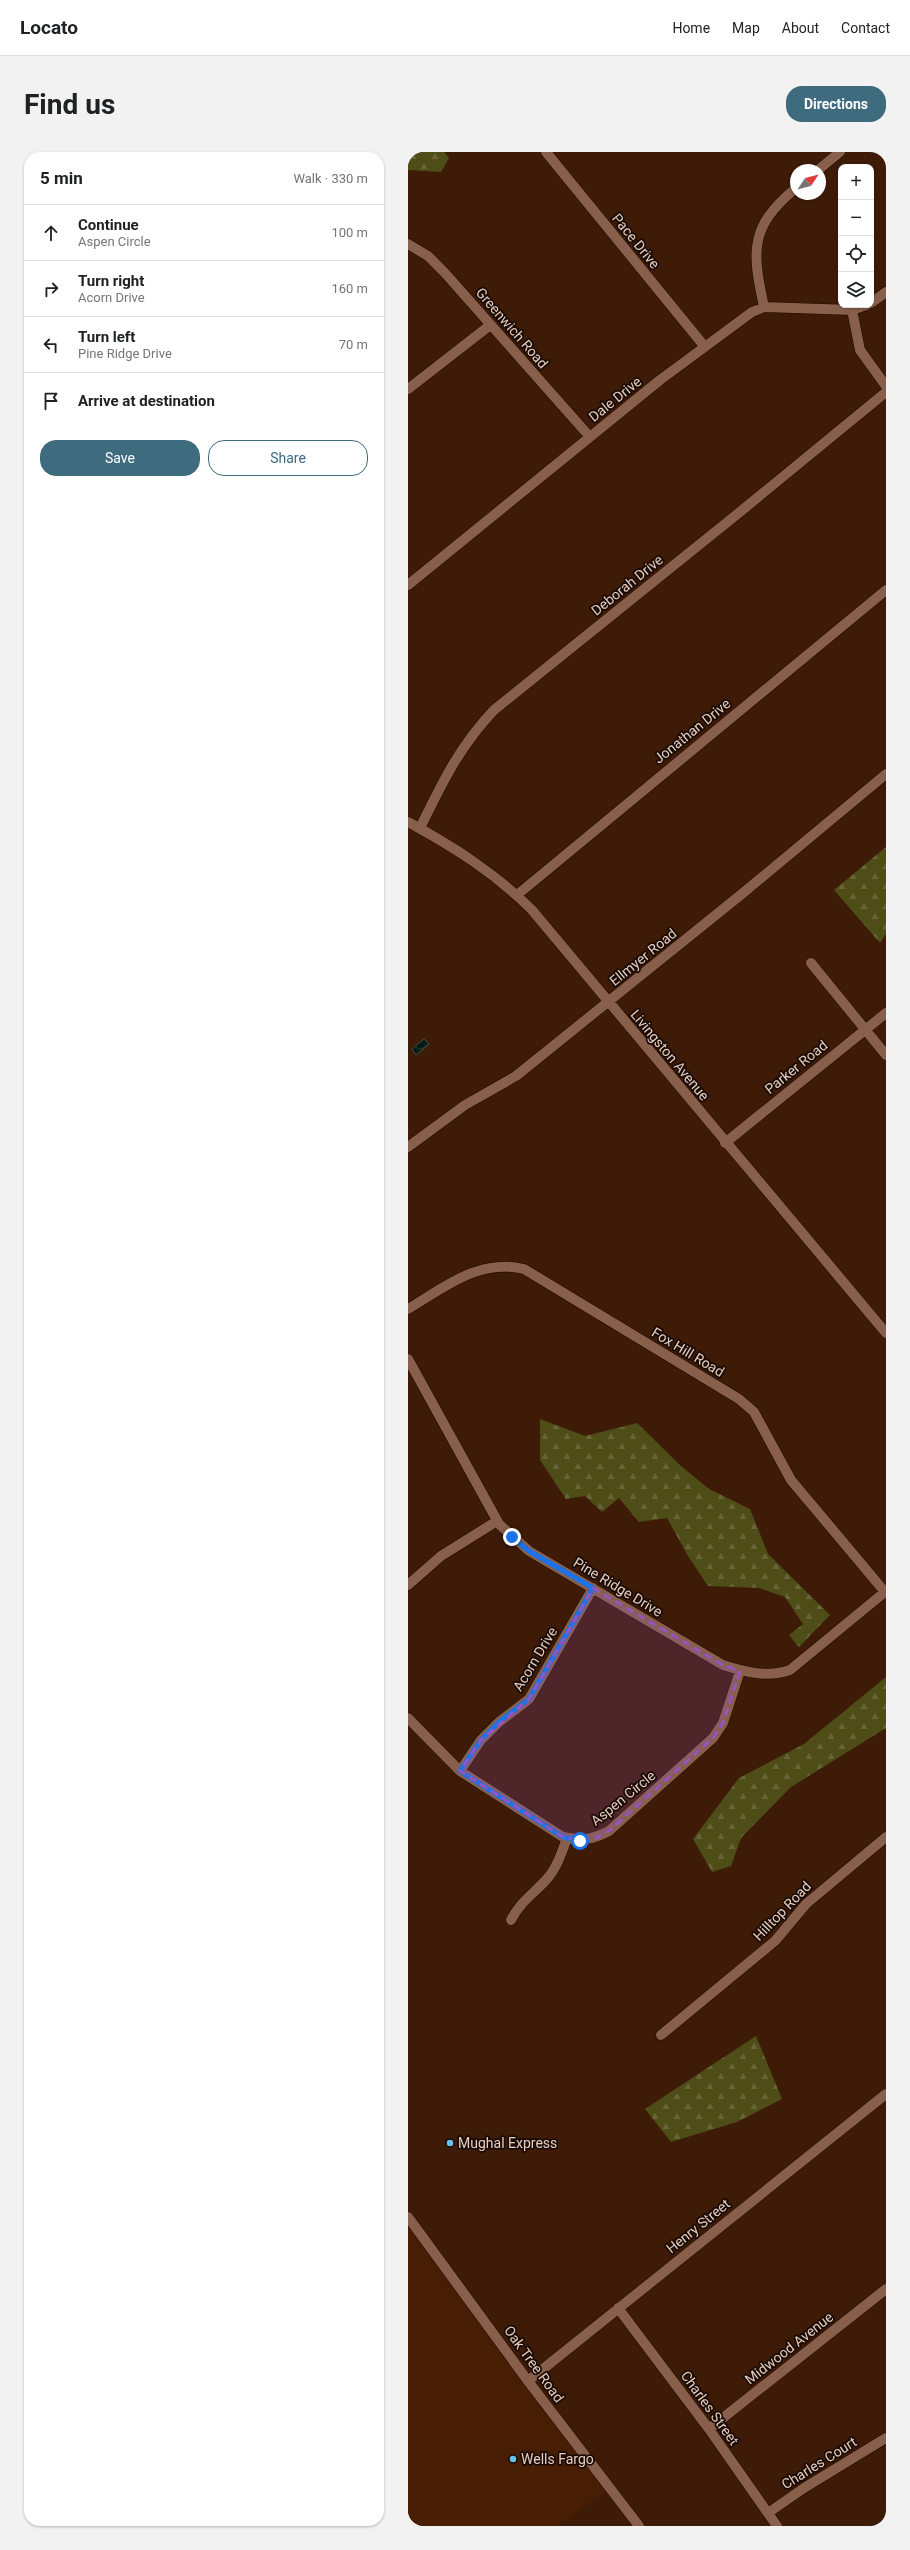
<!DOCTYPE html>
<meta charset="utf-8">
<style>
:root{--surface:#fff;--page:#f2f2f2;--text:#202124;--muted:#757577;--line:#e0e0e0;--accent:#3f6b7f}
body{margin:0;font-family:Roboto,sans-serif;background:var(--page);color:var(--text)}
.controls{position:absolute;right:12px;top:12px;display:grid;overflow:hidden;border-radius:8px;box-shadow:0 1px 3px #0004}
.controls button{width:36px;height:36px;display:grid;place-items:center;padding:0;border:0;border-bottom:1px solid var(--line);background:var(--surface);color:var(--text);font:20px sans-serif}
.compass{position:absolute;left:382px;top:12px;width:36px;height:36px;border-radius:50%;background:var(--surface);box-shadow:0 1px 3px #0004;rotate:55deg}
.stop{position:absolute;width:12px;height:12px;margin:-9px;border:3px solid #1a73e8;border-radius:50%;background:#fff}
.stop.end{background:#1a73e8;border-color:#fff;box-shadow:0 1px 4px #0008}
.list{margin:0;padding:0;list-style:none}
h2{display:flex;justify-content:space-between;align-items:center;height:52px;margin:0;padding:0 16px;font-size:17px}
h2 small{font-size:13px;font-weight:400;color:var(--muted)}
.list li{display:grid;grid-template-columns:26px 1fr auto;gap:12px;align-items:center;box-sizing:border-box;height:56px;padding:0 16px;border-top:1px solid var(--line)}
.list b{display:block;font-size:15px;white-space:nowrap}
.list p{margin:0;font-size:13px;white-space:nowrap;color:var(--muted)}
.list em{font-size:13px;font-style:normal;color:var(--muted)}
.actions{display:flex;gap:8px;padding:12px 16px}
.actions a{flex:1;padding:9px 0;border:1px solid var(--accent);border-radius:16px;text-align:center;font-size:14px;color:var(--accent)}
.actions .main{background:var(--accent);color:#fff}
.icon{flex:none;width:22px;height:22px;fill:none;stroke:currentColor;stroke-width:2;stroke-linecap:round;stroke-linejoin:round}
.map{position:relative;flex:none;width:478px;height:2374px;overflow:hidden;border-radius:16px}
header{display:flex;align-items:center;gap:24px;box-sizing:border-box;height:56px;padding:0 20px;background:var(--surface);border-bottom:1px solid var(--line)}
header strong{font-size:19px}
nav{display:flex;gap:22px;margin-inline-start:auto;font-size:14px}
.intro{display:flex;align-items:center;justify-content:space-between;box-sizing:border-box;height:96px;padding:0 24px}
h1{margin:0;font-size:28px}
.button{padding:10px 18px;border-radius:16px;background:var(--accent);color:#fff;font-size:14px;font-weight:700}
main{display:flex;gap:24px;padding:0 24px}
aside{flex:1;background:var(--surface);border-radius:16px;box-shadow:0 1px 3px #0004}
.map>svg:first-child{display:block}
</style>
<header>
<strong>Locato</strong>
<nav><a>Home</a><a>Map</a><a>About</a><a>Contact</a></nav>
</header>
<div class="intro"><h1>Find us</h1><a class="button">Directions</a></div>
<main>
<aside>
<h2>5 min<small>Walk · 330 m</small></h2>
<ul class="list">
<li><svg class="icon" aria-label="ahead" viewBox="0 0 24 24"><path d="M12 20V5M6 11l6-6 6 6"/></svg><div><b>Continue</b><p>Aspen Circle</p></div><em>100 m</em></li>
<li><svg class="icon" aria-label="right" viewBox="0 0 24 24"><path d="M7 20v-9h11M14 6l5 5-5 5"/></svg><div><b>Turn right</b><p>Acorn Drive</p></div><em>160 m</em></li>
<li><svg class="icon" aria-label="left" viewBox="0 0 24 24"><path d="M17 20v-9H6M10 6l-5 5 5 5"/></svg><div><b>Turn left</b><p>Pine Ridge Drive</p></div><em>70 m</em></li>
<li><svg class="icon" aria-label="arrive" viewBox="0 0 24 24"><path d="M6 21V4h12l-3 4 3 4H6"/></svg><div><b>Arrive at destination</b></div></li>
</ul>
<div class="actions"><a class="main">Save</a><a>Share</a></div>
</aside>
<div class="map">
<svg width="478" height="2374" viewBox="0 0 478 2374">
<defs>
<pattern id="forest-firs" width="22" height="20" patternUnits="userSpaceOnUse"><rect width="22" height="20" fill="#4e4d18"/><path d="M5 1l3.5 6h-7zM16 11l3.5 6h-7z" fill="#676538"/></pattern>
<pattern id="water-waves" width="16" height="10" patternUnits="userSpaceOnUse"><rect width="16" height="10" fill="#001d13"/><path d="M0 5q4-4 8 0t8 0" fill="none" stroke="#253d34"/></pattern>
</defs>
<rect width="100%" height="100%" fill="#3d1b06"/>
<!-- built -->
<path fill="#471e04" d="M0,2065L202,2336L150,2374H0Z"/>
<!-- forest -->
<path fill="url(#forest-firs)" d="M0,0H36L41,6L33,20L0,18Z
M478,695V782L472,791L426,738Z
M132,1267L177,1284L229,1271L273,1314L301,1337L342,1357L360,1402L422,1463L391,1495L381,1483L395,1472L377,1445L351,1436L300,1434L280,1404L259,1366L231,1370L211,1346L194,1360L177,1344L158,1347L132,1308Z
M478,1525V1576L383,1635L333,1686L323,1714L304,1720L285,1687L331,1626L396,1592Z
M348,1884L374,1947L329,1970L263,1990L237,1957Z"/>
<!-- water -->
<path fill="url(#water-waves)" stroke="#445247" d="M16,887L21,892L8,903L4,897Z"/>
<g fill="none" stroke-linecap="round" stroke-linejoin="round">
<defs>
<path id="street" d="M138,0L297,195
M410,18L432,0
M0,92L20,104L37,121L182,285
M463,151L478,140
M356,155C344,99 341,75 388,36
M444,158L452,198L478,234
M0,237L81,174
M0,433L252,228L344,160L356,155L444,158L458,153
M0,670C46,695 87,721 124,758L478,1181
M12,676C34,631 51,595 86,558L338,355L478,240
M109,743L478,438
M403,811L478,903
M317,991L478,861
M0,995L57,953L108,924L335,741L478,622
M0,1157C37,1135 71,1106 116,1117L331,1247L346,1260L383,1328L477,1440
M0,1207L91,1372L121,1399L315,1513C337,1520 360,1526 382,1518L478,1439
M0,1433L33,1404L89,1369
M0,1566L52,1619L155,1685C173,1689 184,1688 201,1679L305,1586L315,1571L332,1519
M52,1619L73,1588L91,1570L121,1547L185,1436
M103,1768C112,1750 125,1742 138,1728C149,1716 154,1700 159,1686
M253,1883L367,1789L398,1752L478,1685
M210,2156L301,2277L369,2374
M120,2229L478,1942
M301,2277L478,2137
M360,2361L396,2336L478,2286"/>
<path id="secondary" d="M0,2065L120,2229L231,2374"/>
</defs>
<!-- street casing -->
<use href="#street" stroke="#1f0600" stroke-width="11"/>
<!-- secondary casing -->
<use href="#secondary" stroke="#1f0600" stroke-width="11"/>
<!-- street -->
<use href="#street" stroke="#885f4a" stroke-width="10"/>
<!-- secondary -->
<use href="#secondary" stroke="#885f4a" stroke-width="10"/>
</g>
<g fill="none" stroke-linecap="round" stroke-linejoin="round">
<!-- route -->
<path stroke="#1a73e8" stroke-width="5" d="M104,1385L121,1399L185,1436L121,1547L91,1570L73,1588L52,1619L155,1685L172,1689"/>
</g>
<!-- marked area -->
<path fill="#9554c0" fill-opacity="0.2" stroke="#9554c0" stroke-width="3" stroke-dasharray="8 5" stroke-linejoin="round" d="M185,1436L315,1513L332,1519L315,1571L305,1586L201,1679L188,1686L172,1689L155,1685L52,1619L73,1588L121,1547Z"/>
<!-- markers -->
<g fill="#65c5ee" stroke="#190a04" stroke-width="1.5">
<circle cx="42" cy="1991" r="4"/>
<circle cx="105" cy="2307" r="4"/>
</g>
<g text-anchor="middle" stroke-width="3.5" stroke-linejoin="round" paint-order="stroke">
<!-- street labels -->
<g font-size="14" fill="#e4cdc1" stroke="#190a04">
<text transform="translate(228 89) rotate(51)" y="5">Pace Drive</text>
<text transform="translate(104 176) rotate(49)" y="5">Greenwich Road</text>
<text transform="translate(207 247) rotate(-39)" y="5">Dale Drive</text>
<text transform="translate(219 433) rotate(-39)" y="5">Deborah Drive</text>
<text transform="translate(284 579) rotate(-39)" y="5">Jonathan Drive</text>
<text transform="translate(235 805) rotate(-39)" y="5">Ellmyer Road</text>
<text transform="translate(262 903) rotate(50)" y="5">Livingston Avenue</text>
<text transform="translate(388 915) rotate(-39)" y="5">Parker Road</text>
<text transform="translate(280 1200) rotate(31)" y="5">Fox Hill Road</text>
<text transform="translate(210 1435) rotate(31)" y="5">Pine Ridge Drive</text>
<text transform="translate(127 1507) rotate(-59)" y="5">Acorn Drive</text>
<text transform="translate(215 1646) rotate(-39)" y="5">Aspen Circle</text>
<text transform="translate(374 1759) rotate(-46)" y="5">Hilltop Road</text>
<text transform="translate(290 2074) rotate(-39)" y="5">Henry Street</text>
<text transform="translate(381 2196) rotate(-38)" y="5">Midwood Avenue</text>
<text transform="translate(126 2212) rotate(54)" y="5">Oak Tree Road</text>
<text transform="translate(302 2256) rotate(54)" y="5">Charles Street</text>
<text transform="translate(411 2311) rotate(-32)" y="5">Charles Court</text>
</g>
<!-- poi labels -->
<g font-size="14" fill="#e4cdc1" stroke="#190a04" text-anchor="start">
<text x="50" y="1996">Mughal Express</text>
<text x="113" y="2312">Wells Fargo</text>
</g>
</g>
</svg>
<div class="controls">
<button>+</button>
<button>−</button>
<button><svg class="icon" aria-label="locate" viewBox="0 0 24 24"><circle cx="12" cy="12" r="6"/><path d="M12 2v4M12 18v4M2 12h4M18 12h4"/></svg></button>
<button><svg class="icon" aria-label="layers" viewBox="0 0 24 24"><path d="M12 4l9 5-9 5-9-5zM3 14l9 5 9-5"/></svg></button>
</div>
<svg class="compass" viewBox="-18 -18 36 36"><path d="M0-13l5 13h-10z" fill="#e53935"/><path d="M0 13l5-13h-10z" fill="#757577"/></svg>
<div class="stop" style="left:172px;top:1689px"></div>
<div class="stop end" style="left:104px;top:1385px"></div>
</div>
</main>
